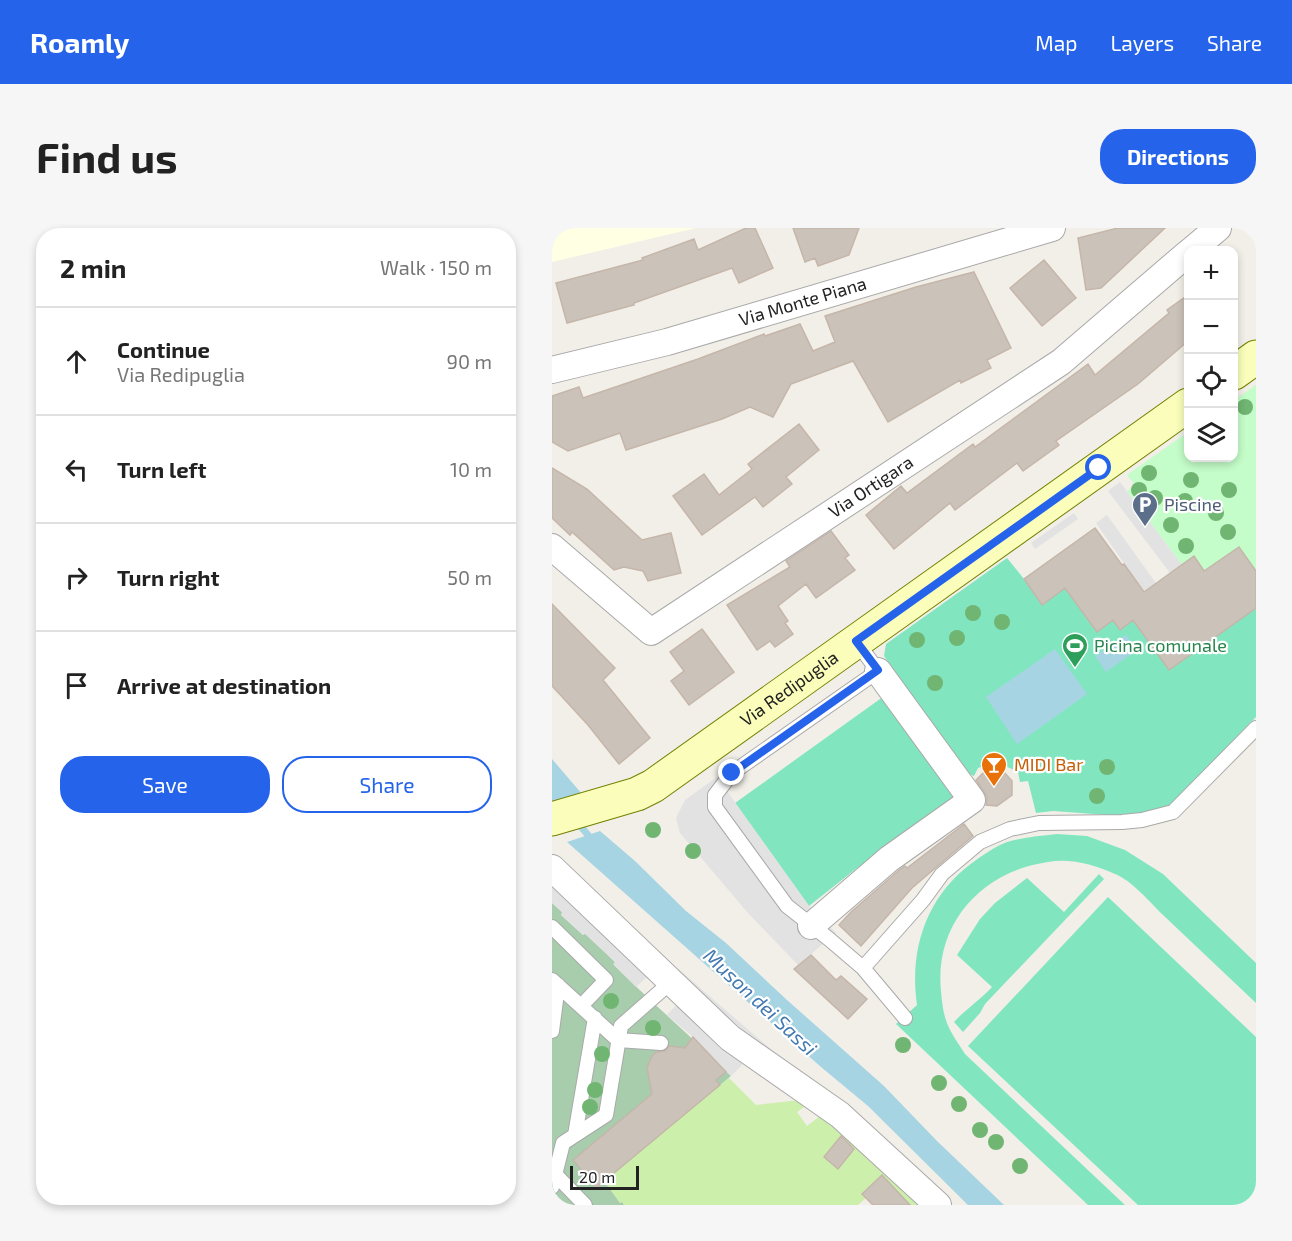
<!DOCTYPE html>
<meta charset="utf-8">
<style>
:root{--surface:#fff;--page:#f6f6f6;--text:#222;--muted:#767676;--line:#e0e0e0;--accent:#2563eb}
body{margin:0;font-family:"Exo 2",sans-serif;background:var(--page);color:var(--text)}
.controls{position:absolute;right:18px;top:18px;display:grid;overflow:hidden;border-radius:12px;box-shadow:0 3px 9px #0003}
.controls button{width:54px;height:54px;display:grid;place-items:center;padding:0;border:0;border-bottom:2px solid var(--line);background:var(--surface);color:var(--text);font:30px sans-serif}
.scale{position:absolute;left:18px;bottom:15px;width:69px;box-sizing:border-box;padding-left:6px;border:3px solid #222;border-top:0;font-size:16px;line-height:21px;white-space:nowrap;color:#222;-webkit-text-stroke:4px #fff;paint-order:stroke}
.stop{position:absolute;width:18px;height:18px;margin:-14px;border:4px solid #2563eb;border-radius:50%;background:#fff}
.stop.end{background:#2563eb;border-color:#fff;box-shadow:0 2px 6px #0008}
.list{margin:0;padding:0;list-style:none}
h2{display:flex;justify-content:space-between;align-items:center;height:78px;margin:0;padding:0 24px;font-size:26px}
h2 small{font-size:20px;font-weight:400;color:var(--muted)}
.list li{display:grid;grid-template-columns:39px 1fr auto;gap:18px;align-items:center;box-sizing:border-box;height:108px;padding:0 24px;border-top:2px solid var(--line)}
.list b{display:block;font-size:22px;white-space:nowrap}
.list p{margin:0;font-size:20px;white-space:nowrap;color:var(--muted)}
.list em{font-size:20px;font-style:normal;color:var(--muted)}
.actions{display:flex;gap:12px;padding:18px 24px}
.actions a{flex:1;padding:14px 0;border:2px solid var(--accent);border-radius:24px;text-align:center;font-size:21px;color:var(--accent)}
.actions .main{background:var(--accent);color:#fff}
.icon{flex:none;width:33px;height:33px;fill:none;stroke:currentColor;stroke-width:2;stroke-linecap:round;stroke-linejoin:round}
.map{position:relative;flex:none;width:704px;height:977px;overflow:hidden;border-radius:24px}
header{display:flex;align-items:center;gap:36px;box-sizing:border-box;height:84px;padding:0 30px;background:var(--accent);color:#fff}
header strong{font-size:28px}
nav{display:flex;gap:33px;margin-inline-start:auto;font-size:21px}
.intro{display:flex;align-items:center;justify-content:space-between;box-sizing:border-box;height:144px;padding:0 36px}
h1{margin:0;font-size:42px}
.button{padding:15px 27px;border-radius:24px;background:var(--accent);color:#fff;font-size:21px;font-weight:700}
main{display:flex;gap:36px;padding:0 36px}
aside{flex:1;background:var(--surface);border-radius:24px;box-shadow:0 3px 9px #0003}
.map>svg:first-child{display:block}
</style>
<header>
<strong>Roamly</strong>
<nav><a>Map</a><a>Layers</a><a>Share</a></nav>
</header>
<div class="intro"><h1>Find us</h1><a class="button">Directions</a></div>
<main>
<aside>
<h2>2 min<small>Walk · 150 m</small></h2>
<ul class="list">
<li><svg class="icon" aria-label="ahead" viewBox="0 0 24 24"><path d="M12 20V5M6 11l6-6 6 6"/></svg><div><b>Continue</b><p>Via Redipuglia</p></div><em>90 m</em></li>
<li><svg class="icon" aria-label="left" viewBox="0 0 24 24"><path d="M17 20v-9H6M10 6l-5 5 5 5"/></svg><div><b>Turn left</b></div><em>10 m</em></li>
<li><svg class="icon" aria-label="right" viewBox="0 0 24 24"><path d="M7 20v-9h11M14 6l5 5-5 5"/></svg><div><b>Turn right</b></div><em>50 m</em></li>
<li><svg class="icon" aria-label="arrive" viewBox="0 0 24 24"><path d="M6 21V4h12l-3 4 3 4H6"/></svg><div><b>Arrive at destination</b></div></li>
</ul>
<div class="actions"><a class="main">Save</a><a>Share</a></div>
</aside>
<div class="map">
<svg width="704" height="977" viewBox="0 0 704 977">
<rect width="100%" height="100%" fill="#f2efe8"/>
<!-- education -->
<path fill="#ffffe4" d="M0,0H144L0,34Z"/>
<!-- grass -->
<path fill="#ccefab" d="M177,850L204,877L257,871L259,874L245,884L255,898L272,885L375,977H358L330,947L310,965L314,970L306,977H72L70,974L68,975L52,953Z"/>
<!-- cemetery -->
<path fill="#a7cdad" d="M0,675L11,685L9,687L31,707L33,705L63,734L62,737C100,775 141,810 179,848L52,953L68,975L70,974L72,977H0Z"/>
<!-- park -->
<path fill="#c4fdc9" d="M704,157V343L687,319L652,343L630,337L575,263L583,257L575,247L636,204V230H682V172Z"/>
<!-- pitch -->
<path fill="#81e6c0" d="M543,300L569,337L572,336L592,364L642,328L653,343L687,319L704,343V489L618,577L598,585L569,588L501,583L484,585L476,553L468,554L466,544L445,534L426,540L422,548L415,545L332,428L334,416L455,330L472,351Z
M335,466L408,567L305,640L257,678L183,575Z
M505,606L535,608L573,622L611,646L704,735V775C673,746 642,716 611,687C598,674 579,652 563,646C542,637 519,630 496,634C431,643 382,695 389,763C390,774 391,785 395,795C399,806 407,816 413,826L573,977H536L344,796L365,777C357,722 374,669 420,635C431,627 442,619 455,614C472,609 488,608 505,606Z
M547,646L552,651L433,776L428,785L411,804L402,794C414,781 428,772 440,759L405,727L428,691L443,675L475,650L512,684Z
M556,669L704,809V977H586L416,818Z"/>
<!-- parking -->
<path fill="#e2e2e2" d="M568,254L630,337L618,345L556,263Z
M522,285L526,291L483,321L479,315Z
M555,287L604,355L592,364L544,295Z
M165,549L257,678L284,705L246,737L196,685L128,605L124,590L133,572Z
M0,658L97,747L84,759L61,736L63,734L33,706L31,707L9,687L10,684L0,675Z
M116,732L245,844L240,849L110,739Z
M126,775L192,835L179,848L141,809L115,787Z"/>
<!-- water -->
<path fill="#a6d4e2" d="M574,407L585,422L554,444L543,428Z
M503,421L535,466L465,516L434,469Z
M0,531L30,566L0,574Z
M48,603L83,633L134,683L174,715L235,772L332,858L385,913L452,977H416L316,878L269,839L15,614Z"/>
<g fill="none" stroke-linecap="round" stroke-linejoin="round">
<!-- stream -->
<path stroke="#a6d4e2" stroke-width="7" d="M25,594L41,613"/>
</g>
<!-- building -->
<path fill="#cbc2ba" stroke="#c5b6a9" stroke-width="1.5" d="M194,0H203L221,40L187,55L180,40L82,75V77L15,95L4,55L91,32L90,30L142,11L146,22Z
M241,0H307L297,27L266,38L263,30L253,34Z
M566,0H613L549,60L534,62L526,10Z
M492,32L524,70L490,98L458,60Z
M422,44L459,120L435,132L439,140L409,155L408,152L336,194L301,133L239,156L221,189L198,179L170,191L74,222L68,205L16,223L0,214V168L27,159L31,170L146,131L212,106L213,108L248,96L261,123L283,114L273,88L364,59Z
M636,67V113L586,156L504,213L507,217L471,243L465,235L403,282L398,275L342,321L314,287L349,258L355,265L421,216L423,219L536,136L543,147L617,85L615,82Z
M247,196L267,222L234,249L240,256L211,279L203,269L150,307L121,268L152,246L167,267L200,241L196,236Z
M0,240L35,261L90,312L119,305L129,345L96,353L91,343L72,339L62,342L20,304L18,307L0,290Z
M543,300L570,337L572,336L592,364L642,328L652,343L687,319L704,343V380L617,442L581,392L568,402L561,392L545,404L513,360L490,377L472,351Z
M279,303L297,327L293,330L303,342L264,370L254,356L226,378L236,393L233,395L241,406L223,419L218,413L205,422L175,377L238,339L234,333Z
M0,376L63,440L51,452L98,510L67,536L36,497L0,458Z
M150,401L182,444L137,477L119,453L132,443L118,424Z
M435,541L451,543L460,553V567L445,578L434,577L435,570L432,564L424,552Z
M412,596L421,608L360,660L309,718L287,697L299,684L346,643L353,638L355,640Z
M259,727L284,752L289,748L315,771L296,791L242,741Z
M141,809L174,844L164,852L168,857L44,960L21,932L100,866L95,840L100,828L104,824L113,823L117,818L133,820Z
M289,908L302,921L286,941L272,929Z
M330,947L358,977H321L310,966Z"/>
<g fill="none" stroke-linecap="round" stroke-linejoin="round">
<defs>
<path id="lane" d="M304,413L326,443L180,545L163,567V579L235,678L277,711L311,740L371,672L390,646L428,614L458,601L487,595L570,594L590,592L621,584L704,500
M0,699L54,752L29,778
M311,740L353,790
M0,752L66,812L109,815
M0,803L6,757
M23,907L43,790
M3,946L33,977
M0,959L11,915L54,887L69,798L119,754"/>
<g id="street">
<path d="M640,22L666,0"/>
<path id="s1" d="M0,142L115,114L500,0"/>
<path id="s2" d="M0,319L99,404L509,134L636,25"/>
<path d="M0,640L178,810L288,887L386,977"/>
<path d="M259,698L337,631L420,572L326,443"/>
</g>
<g id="secondary">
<path d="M682,145L704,129"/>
<path id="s3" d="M0,591L85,566L101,558L636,177"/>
</g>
</defs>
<!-- lane casing -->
<use href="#lane" stroke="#a9a9a9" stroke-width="16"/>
<!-- street casing -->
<use href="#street" stroke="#a9a9a9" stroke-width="28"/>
<!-- secondary casing -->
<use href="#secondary" stroke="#728100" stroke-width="35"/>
<!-- lane -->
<use href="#lane" stroke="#fff" stroke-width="14"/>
<!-- street -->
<use href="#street" stroke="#fff" stroke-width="26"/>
<!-- secondary -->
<use href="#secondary" stroke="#fafeba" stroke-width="33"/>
</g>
<!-- trees -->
<g fill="#70b572">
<circle cx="693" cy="179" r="8"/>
<circle cx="597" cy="245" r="8"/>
<circle cx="639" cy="252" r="8"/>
<circle cx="587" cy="262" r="8"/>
<circle cx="677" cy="262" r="8"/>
<circle cx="603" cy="270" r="8"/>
<circle cx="633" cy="273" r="8"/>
<circle cx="664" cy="285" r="8"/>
<circle cx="619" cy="297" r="8"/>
<circle cx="676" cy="304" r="8"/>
<circle cx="634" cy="318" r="8"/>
<circle cx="421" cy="385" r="8"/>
<circle cx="450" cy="394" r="8"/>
<circle cx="405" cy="410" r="8"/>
<circle cx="365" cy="412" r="8"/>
<circle cx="383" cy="455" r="8"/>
<circle cx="555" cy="539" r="8"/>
<circle cx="545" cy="568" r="8"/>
<circle cx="101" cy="602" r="8"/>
<circle cx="141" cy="623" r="8"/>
<circle cx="59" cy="773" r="8"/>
<circle cx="101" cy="800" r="8"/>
<circle cx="351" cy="817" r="8"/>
<circle cx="50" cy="826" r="8"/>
<circle cx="387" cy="855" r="8"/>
<circle cx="43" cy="862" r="8"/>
<circle cx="407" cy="876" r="8"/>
<circle cx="38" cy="879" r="8"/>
<circle cx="428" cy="902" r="8"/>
<circle cx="444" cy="914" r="8"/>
<circle cx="468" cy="938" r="8"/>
</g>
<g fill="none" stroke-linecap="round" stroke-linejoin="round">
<!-- route -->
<path stroke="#2563eb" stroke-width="8" d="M180,545L326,442L304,413L547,240"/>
</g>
<!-- icons -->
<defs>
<symbol id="parking-pin" viewBox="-11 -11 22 30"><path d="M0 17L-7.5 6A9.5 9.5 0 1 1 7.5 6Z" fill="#5c6f8a" stroke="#fff"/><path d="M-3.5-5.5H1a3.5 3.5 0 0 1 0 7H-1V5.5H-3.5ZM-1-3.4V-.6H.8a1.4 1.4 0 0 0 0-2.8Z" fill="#fff"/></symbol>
<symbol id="stadium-pin" viewBox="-11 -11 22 30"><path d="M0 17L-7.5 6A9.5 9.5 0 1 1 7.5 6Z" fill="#2e9e5b" stroke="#fff"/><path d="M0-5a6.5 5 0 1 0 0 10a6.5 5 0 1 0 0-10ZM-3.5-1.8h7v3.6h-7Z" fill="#fff"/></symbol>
<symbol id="bar-pin" viewBox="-11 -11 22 30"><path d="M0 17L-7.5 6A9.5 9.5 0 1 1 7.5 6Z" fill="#e8710a" stroke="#fff"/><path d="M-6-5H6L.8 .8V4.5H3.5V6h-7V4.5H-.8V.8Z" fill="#fff"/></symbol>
</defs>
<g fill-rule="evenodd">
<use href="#parking-pin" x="578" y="262" width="30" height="40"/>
<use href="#stadium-pin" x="508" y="403" width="30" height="40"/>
<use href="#bar-pin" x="427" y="522" width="30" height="40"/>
</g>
<g text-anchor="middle" stroke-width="4.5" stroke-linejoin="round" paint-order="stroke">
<!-- street labels -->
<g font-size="18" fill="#222" stroke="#fff">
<text dy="6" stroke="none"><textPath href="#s1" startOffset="260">Via Monte Piana</textPath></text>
<text dy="6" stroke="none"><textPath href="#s2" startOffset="394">Via Ortigara</textPath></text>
<text dy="6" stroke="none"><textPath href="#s3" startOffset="274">Via Redipuglia</textPath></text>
</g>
<!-- service labels -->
<g font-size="18" fill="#4e5e75" stroke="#fff" text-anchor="start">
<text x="612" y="283">Piscine</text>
</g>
<!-- leisure labels -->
<g font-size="18" fill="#27864d" stroke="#fff" text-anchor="start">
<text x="542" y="424">Picina comunale</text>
</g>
<!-- food labels -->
<g font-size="18" fill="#c56008" stroke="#fff" text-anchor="start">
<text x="462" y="543">MIDI Bar</text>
</g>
<!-- water labels -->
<g font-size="20" font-style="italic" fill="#4379b1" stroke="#fff">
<text transform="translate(208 774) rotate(43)" y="7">Muson dei Sassi</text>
</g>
</g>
</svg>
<div class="controls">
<button>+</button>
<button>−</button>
<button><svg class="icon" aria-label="locate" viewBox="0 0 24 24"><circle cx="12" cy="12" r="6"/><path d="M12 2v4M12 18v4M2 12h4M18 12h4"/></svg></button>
<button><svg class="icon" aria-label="layers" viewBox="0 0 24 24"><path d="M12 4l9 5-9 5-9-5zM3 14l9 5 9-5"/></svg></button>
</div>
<div class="scale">20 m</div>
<div class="stop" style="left:547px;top:240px"></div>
<div class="stop end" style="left:180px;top:545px"></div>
</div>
</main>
